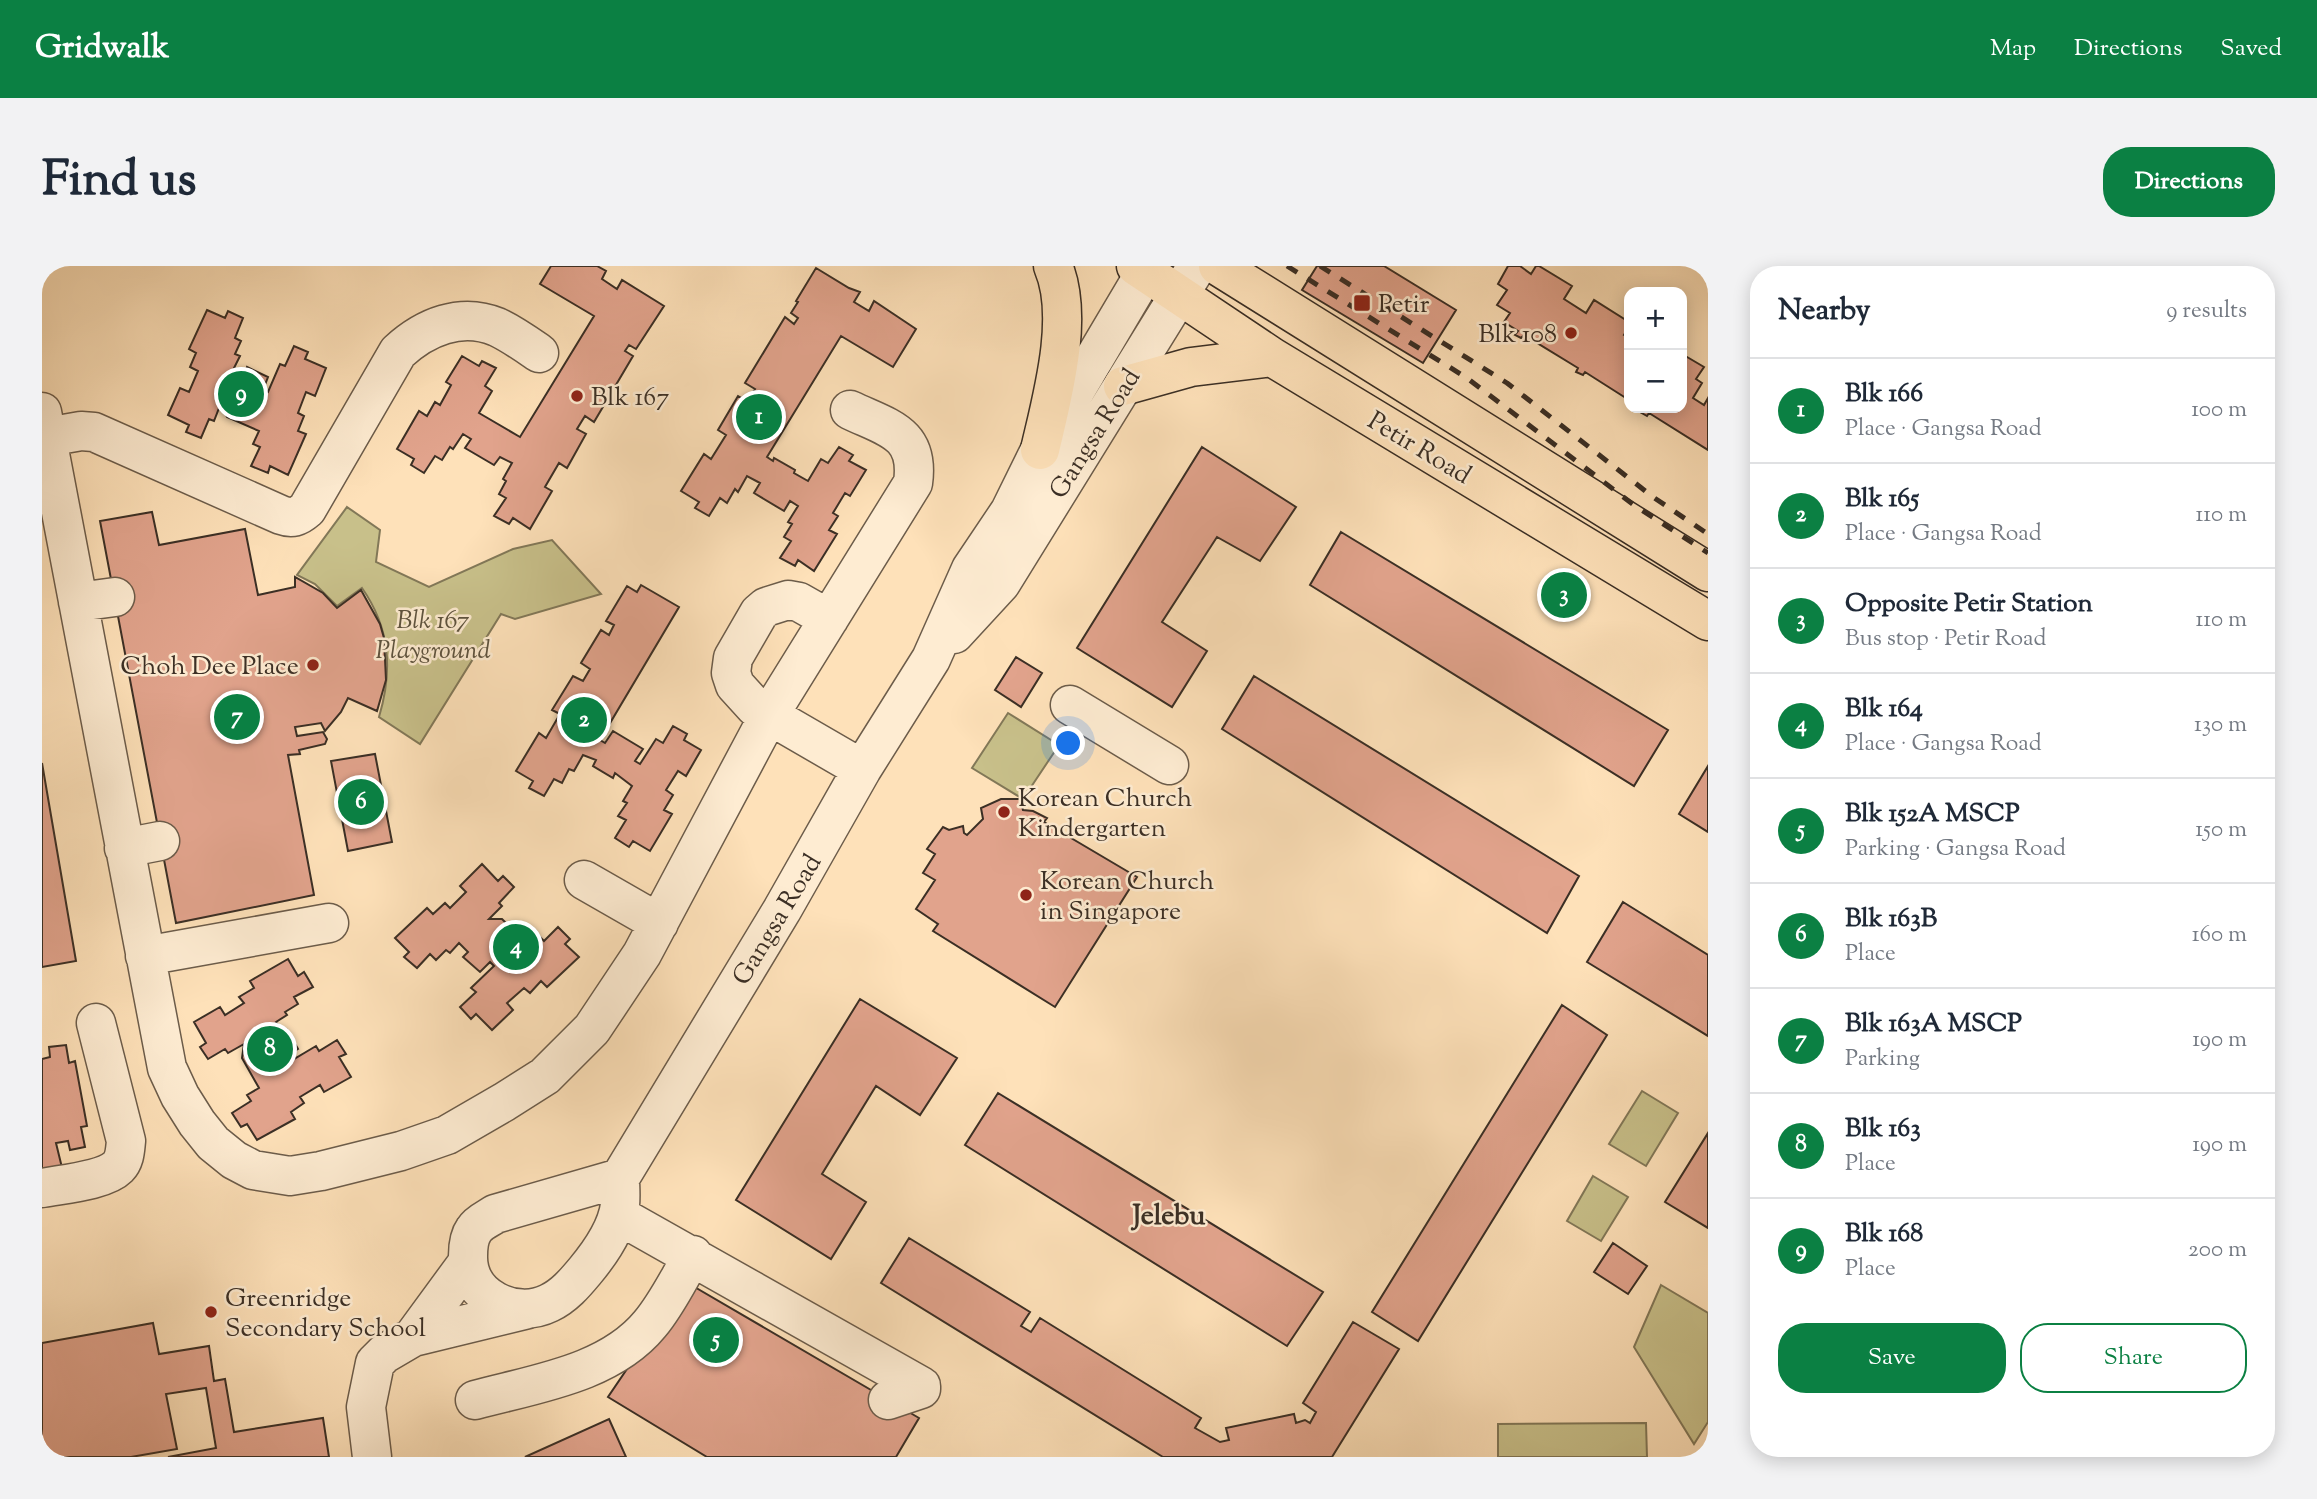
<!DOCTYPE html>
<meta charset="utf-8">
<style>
:root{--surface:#fff;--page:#f2f2f3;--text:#1f2937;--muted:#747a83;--line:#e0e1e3;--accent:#0b8043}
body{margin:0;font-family:"Sorts Mill Goudy",serif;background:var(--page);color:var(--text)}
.controls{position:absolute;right:21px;top:21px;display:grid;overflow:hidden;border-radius:14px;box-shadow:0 4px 18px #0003}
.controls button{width:63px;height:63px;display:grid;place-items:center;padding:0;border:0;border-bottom:2px solid var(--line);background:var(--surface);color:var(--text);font:35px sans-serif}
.you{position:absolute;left:1027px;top:478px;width:24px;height:24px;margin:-18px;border:5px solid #fff;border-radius:50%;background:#1a73e8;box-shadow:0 0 0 10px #1a73e833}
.badge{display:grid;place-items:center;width:46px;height:46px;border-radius:50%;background:var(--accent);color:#fff;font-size:23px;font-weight:700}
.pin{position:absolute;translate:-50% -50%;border:4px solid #fff;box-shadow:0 2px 7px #0006}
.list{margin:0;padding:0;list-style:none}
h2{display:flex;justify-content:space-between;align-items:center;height:91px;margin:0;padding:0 28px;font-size:30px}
h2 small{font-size:23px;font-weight:400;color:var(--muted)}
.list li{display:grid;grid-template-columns:46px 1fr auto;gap:21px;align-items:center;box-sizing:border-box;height:105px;padding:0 28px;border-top:2px solid var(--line)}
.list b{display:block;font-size:26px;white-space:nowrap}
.list p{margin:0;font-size:23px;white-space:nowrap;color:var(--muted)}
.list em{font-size:23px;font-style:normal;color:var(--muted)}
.actions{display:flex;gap:14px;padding:21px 28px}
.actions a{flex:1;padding:16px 0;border:2px solid var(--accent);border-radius:28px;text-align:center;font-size:24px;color:var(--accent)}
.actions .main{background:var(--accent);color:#fff}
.map{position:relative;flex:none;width:1666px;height:1191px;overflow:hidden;border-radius:28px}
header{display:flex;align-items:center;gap:42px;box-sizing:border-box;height:98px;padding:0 35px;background:var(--accent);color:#fff}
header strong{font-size:33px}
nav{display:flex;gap:38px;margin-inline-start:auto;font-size:24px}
.intro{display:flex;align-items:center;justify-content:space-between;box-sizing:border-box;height:168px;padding:0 42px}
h1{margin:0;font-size:49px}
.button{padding:18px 32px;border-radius:28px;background:var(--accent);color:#fff;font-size:24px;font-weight:700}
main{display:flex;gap:42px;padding:0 42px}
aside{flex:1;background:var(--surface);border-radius:28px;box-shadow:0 4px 18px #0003}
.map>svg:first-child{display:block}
</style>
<header>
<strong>Gridwalk</strong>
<nav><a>Map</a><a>Directions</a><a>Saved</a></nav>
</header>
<div class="intro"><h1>Find us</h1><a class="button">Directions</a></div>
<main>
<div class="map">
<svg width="1666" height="1191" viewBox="0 0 1666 1191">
<rect width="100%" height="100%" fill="#fee1b9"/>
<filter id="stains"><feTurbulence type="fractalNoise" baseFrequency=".00286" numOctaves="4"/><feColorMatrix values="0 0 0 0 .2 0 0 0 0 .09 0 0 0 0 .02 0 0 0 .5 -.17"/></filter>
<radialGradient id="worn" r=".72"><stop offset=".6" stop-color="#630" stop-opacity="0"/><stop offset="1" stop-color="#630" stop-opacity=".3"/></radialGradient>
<!-- green -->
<path fill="#c8c08a" stroke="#827858" stroke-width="2" d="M305,241L338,264L334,296L387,321L471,283L510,274L559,328L473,353L459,348L378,478L337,451C351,404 348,362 320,322L295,340L273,318L255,309Z
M966,447L1017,479L981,533L930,502Z
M1600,825L1636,847L1604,900L1567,878Z
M1551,910L1586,931L1559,975L1525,955Z
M1619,1019L1666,1047V1156L1652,1178L1592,1081Z
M1604,1157L1605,1191H1456V1158Z"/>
<!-- building -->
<path fill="#e1a38c" stroke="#3b2f25" stroke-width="2" d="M509,0H555L564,5L560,13L575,23L580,14L622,40L594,83L587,79L583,85L591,90L552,156L543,150L535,163L544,168L525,202L517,197L503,221L510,225L488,263L471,252L467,258L452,250L464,232L457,228L464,215L461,213L470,197L458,191L452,199L423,182L429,173L421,168L411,183L408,181L400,194L393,190L382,207L369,199L372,193L355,183L377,145L385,150L393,136L398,139L409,119L404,116L420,90L437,100L440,95L454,102L443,120L450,125L437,147L478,171L552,50L498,18Z
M1275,0H1342L1414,44L1381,97L1260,24Z
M1466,0H1478L1489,8L1494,0H1497L1530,20L1522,33L1544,47L1552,34L1587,56V61L1582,69L1587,72V134L1543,106L1541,109L1534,106L1536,102L1482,69L1479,72L1473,69L1476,65L1462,56L1468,47L1455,39L1465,24L1456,18Z
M774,2L807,22L818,26L812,36L827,45L832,35L874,63L851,101L799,70L725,191L731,195L732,192L753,204L752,207L766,215L779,193L786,197L797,181L811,189L807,195L824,204L808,230L803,227L791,247L796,250L787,264L795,268L772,305L756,294L753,300L738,292L749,275L742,271L750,258L746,256L756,240L748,235L742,245L712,227L718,217L705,210L696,226L693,223L685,237L678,232L667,250L653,242L657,236L639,225L662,188L669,193L684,169L676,164L696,130L705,135L713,123L703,117L743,51L752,58L756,52L749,47L756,36L754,35Z
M165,44L183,52L186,45L201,52L193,72L199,75L193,88L198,90L192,102L203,107L205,101L226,111L221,124L226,126L238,98L243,100L252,80L266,86L263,93L284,102L273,130L264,126L256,147L262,150L256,165L264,168L246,209L228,200L226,207L209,200L218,181L211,178L217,165L185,151L179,137L172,155L167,153L159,172L144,166L147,159L126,149L138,122L147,126L156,105L148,101L154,87L147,83Z
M1640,88L1662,101L1654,113L1660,117L1651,132L1662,139L1666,132V184L1607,147L1605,150L1598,146L1599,142H1640Z
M1160,181L1254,241L1218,295L1175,271L1120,356L1165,385L1130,441L1035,382Z
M110,246L117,279L203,263L216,329L253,321V311L281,327L295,342L319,324L338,358L342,372L344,414L335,445L306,432L299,446L283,465L279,457L253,461L255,470L281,466L285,473L283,478L257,484L258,488L246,489L272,629L134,657L58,255Z
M1299,266L1626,464L1592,520L1268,319Z
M599,319L637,341L558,474L563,477L571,465L601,483L593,495L598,498L614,473L621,477L631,460L645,468L642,474L659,484L644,510L636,505L624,524L631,529L622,544L630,548L608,585L591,575L587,581L573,572L584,554L576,550L585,537L581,535L590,520L573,507L571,512L551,500L554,494L541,489L532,505L527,503L520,517L512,513L502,530L487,522L491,515L474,505L497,467L504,472L518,448L510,444L531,410L541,415L548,403L539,397L559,364L567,369L572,359L564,355L585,320L595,326Z
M974,391L1000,407L979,441L953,424Z
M1212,410L1537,610L1505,667L1180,463Z
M333,488L350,576L306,585L289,495Z
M0,497L34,695L0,701Z
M1666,500V566L1637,548Z
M959,533H978L981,544L991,545L1005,552L1002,556L1095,611L1013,741L891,665L896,658L874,643L893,614L881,607L893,588L885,583L901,561L907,564L921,560L922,567L925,569L941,553L939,542Z
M440,598L456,615L461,610L472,621L457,637L460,640L447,653H460L486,679L496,669L502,675L516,661L528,673L523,678L537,691L505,721L499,715L488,727L482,722L465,737L471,744L450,764L434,748L429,753L418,741L434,726L429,722L452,700L448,696L438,706L421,691L426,686L417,677L408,687L404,684L394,694L388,688L375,702L362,691L367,686L353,672L385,642L391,648L403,637L408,642L424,626L418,620Z
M1581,636L1666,689V770L1545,696Z
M246,693L256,710L262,706L271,721L252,731L256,738L243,746L245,749L234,756L240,766L245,764L256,783L244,790L247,796L274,780L277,785L295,774L304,788L297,791L309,811L282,826L278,819L258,831L262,837L249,846L253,853L215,874L205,858L199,861L190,847L209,835L205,829L217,822L200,792L202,778L186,787L183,783L166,793L158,781L164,777L152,756L178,741L183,749L202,737L197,731L212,722L208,715Z
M818,733L915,792L878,849L834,820L780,908L824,936L789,993L694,934Z
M1520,739L1565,769L1376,1075L1330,1046Z
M24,779L27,797L33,795L45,860L39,861L43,881L28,884L26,875L14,877L22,910L0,914V793L8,791L7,781Z
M956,827L1281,1026L1245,1080L923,879Z
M1666,867V962L1623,936Z
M867,972L988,1046L979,1060L989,1066L998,1052L1159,1152L1153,1162L1178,1176L1187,1174L1184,1162L1252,1148L1254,1157L1263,1154L1268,1157L1274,1146L1261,1137L1311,1056L1357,1083L1290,1191H1121L839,1017Z
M1571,977L1605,1000L1586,1028L1552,1006Z
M644,1016L877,1152L854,1191H665L566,1131Z
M111,1057L117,1088L167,1080L172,1115L183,1113L192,1166L281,1152L287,1191H126L174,1182L164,1122L124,1128L135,1183L89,1191H0V1077Z
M567,1153L584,1191H483Z"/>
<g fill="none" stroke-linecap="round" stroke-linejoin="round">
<defs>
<path id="minor" d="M0,146L125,802L138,830L155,857L171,877L192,894L211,904L248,910L279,905L359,885L405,869L462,836L503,810L550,763L600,688L726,451L871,217C878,167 846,162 808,144
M5,171L39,165L52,166L239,249C250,253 256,251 265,243L356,86C383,61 419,46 455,61C470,68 484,78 497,87
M36,336L73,331
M787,353L757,336L746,334L724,341L717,347L691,392L689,407L693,419L713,441L820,503
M912,368L959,317L1155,0
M1028,439L1127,499
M82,582L118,575
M542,614L617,657
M103,690L287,657
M578,912L453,948C446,953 437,956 432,964C427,971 426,981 426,990C425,1031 473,1054 507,1037C522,1030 533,1017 543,1005C558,987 575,962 578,939C579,930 578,921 578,912L740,644L820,503L889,393L929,303L968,245L998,184L1107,0
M0,922C20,918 62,915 76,901C83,894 83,884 84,875L54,757
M576,949L879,1120V1123L846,1134
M371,1071L426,996
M433,1134C492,1118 567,1108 608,1058C625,1038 637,1012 651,989
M330,1191L324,1141L333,1097L342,1088L371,1071L486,1043"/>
<path id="major" d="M1094,0L1230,91L1666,355
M1176,0L1666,306
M1081,120L1149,101L1230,91
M998,184C1010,132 1033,51 1011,0"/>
</defs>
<!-- minor casing -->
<use href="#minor" stroke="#6c5c4a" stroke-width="41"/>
<!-- major casing -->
<use href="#major" stroke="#3b2f25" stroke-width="41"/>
<!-- minor -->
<use href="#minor" stroke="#feecd2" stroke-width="38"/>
<!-- major -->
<use href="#major" stroke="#fee1b9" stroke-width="38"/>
<!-- rail -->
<path stroke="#3b2f25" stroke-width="5" stroke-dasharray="12 12" stroke-linecap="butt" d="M1245,0L1425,112L1592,239L1666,287
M1278,0L1465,117L1611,231L1666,268"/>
</g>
<!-- markers -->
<g fill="#8f2418" stroke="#feecd2" stroke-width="2.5">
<rect x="1311" y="28" width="18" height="18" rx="3.5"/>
<circle cx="1529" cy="67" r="7"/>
<circle cx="535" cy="130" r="7"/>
<circle cx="271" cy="399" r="7"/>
<circle cx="962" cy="546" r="7"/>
<circle cx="984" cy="629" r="7"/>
<circle cx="169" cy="1046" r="7"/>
</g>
<g text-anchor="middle" stroke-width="5" stroke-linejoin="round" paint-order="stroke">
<!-- poi labels -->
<g font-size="26" fill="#3b2f25" stroke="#feecd2" text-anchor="start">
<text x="1336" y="46">Petir</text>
<text x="1515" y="76" text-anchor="end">Blk 108</text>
<text x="549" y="139">Blk 167</text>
<text x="257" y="408" text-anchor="end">Choh Dee Place</text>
<text x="976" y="540">Korean Church<tspan x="976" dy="30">Kindergarten</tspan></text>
<text x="998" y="623">Korean Church<tspan x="998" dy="30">in Singapore</tspan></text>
<text x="183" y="1040">Greenridge<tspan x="183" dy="30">Secondary School</tspan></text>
</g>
<!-- street labels -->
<g font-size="26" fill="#3b2f25" stroke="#feecd2">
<text transform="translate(1052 167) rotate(-58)" y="9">Gangsa Road</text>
<text transform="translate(1378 181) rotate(31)" y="9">Petir Road</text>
<text transform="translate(734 653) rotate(-59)" y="9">Gangsa Road</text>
</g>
<!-- park labels -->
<g font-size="26" font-style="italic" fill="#5e533e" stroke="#feecd2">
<text x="391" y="362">Blk 167<tspan x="391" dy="30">Playground</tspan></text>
</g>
<!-- neighbourhood labels -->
<g font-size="28" font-weight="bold" fill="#3b2f25" stroke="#feecd2">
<text x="1127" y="958">Jelebu</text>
</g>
</g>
<rect width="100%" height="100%" filter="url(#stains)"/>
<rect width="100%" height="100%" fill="url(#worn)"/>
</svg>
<div class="controls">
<button>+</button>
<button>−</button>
</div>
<div class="you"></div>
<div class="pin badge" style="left:717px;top:151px">1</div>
<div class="pin badge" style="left:542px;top:454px">2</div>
<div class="pin badge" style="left:1522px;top:329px">3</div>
<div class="pin badge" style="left:474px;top:681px">4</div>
<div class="pin badge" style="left:674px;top:1074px">5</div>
<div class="pin badge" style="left:319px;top:536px">6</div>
<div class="pin badge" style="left:195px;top:451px">7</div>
<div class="pin badge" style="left:228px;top:783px">8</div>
<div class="pin badge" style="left:199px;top:128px">9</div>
</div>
<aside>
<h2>Nearby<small>9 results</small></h2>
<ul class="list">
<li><span class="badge">1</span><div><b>Blk 166</b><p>Place · Gangsa Road</p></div><em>100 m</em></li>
<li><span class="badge">2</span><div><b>Blk 165</b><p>Place · Gangsa Road</p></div><em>110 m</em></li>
<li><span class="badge">3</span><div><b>Opposite Petir Station</b><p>Bus stop · Petir Road</p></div><em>110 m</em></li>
<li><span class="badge">4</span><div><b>Blk 164</b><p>Place · Gangsa Road</p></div><em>130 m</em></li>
<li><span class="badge">5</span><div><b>Blk 152A MSCP</b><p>Parking · Gangsa Road</p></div><em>150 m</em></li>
<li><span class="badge">6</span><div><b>Blk 163B</b><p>Place</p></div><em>160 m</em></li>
<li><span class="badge">7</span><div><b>Blk 163A MSCP</b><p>Parking</p></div><em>190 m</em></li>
<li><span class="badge">8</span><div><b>Blk 163</b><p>Place</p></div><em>190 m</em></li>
<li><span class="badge">9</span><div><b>Blk 168</b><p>Place</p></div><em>200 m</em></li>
</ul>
<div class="actions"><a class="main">Save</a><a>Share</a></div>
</aside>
</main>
